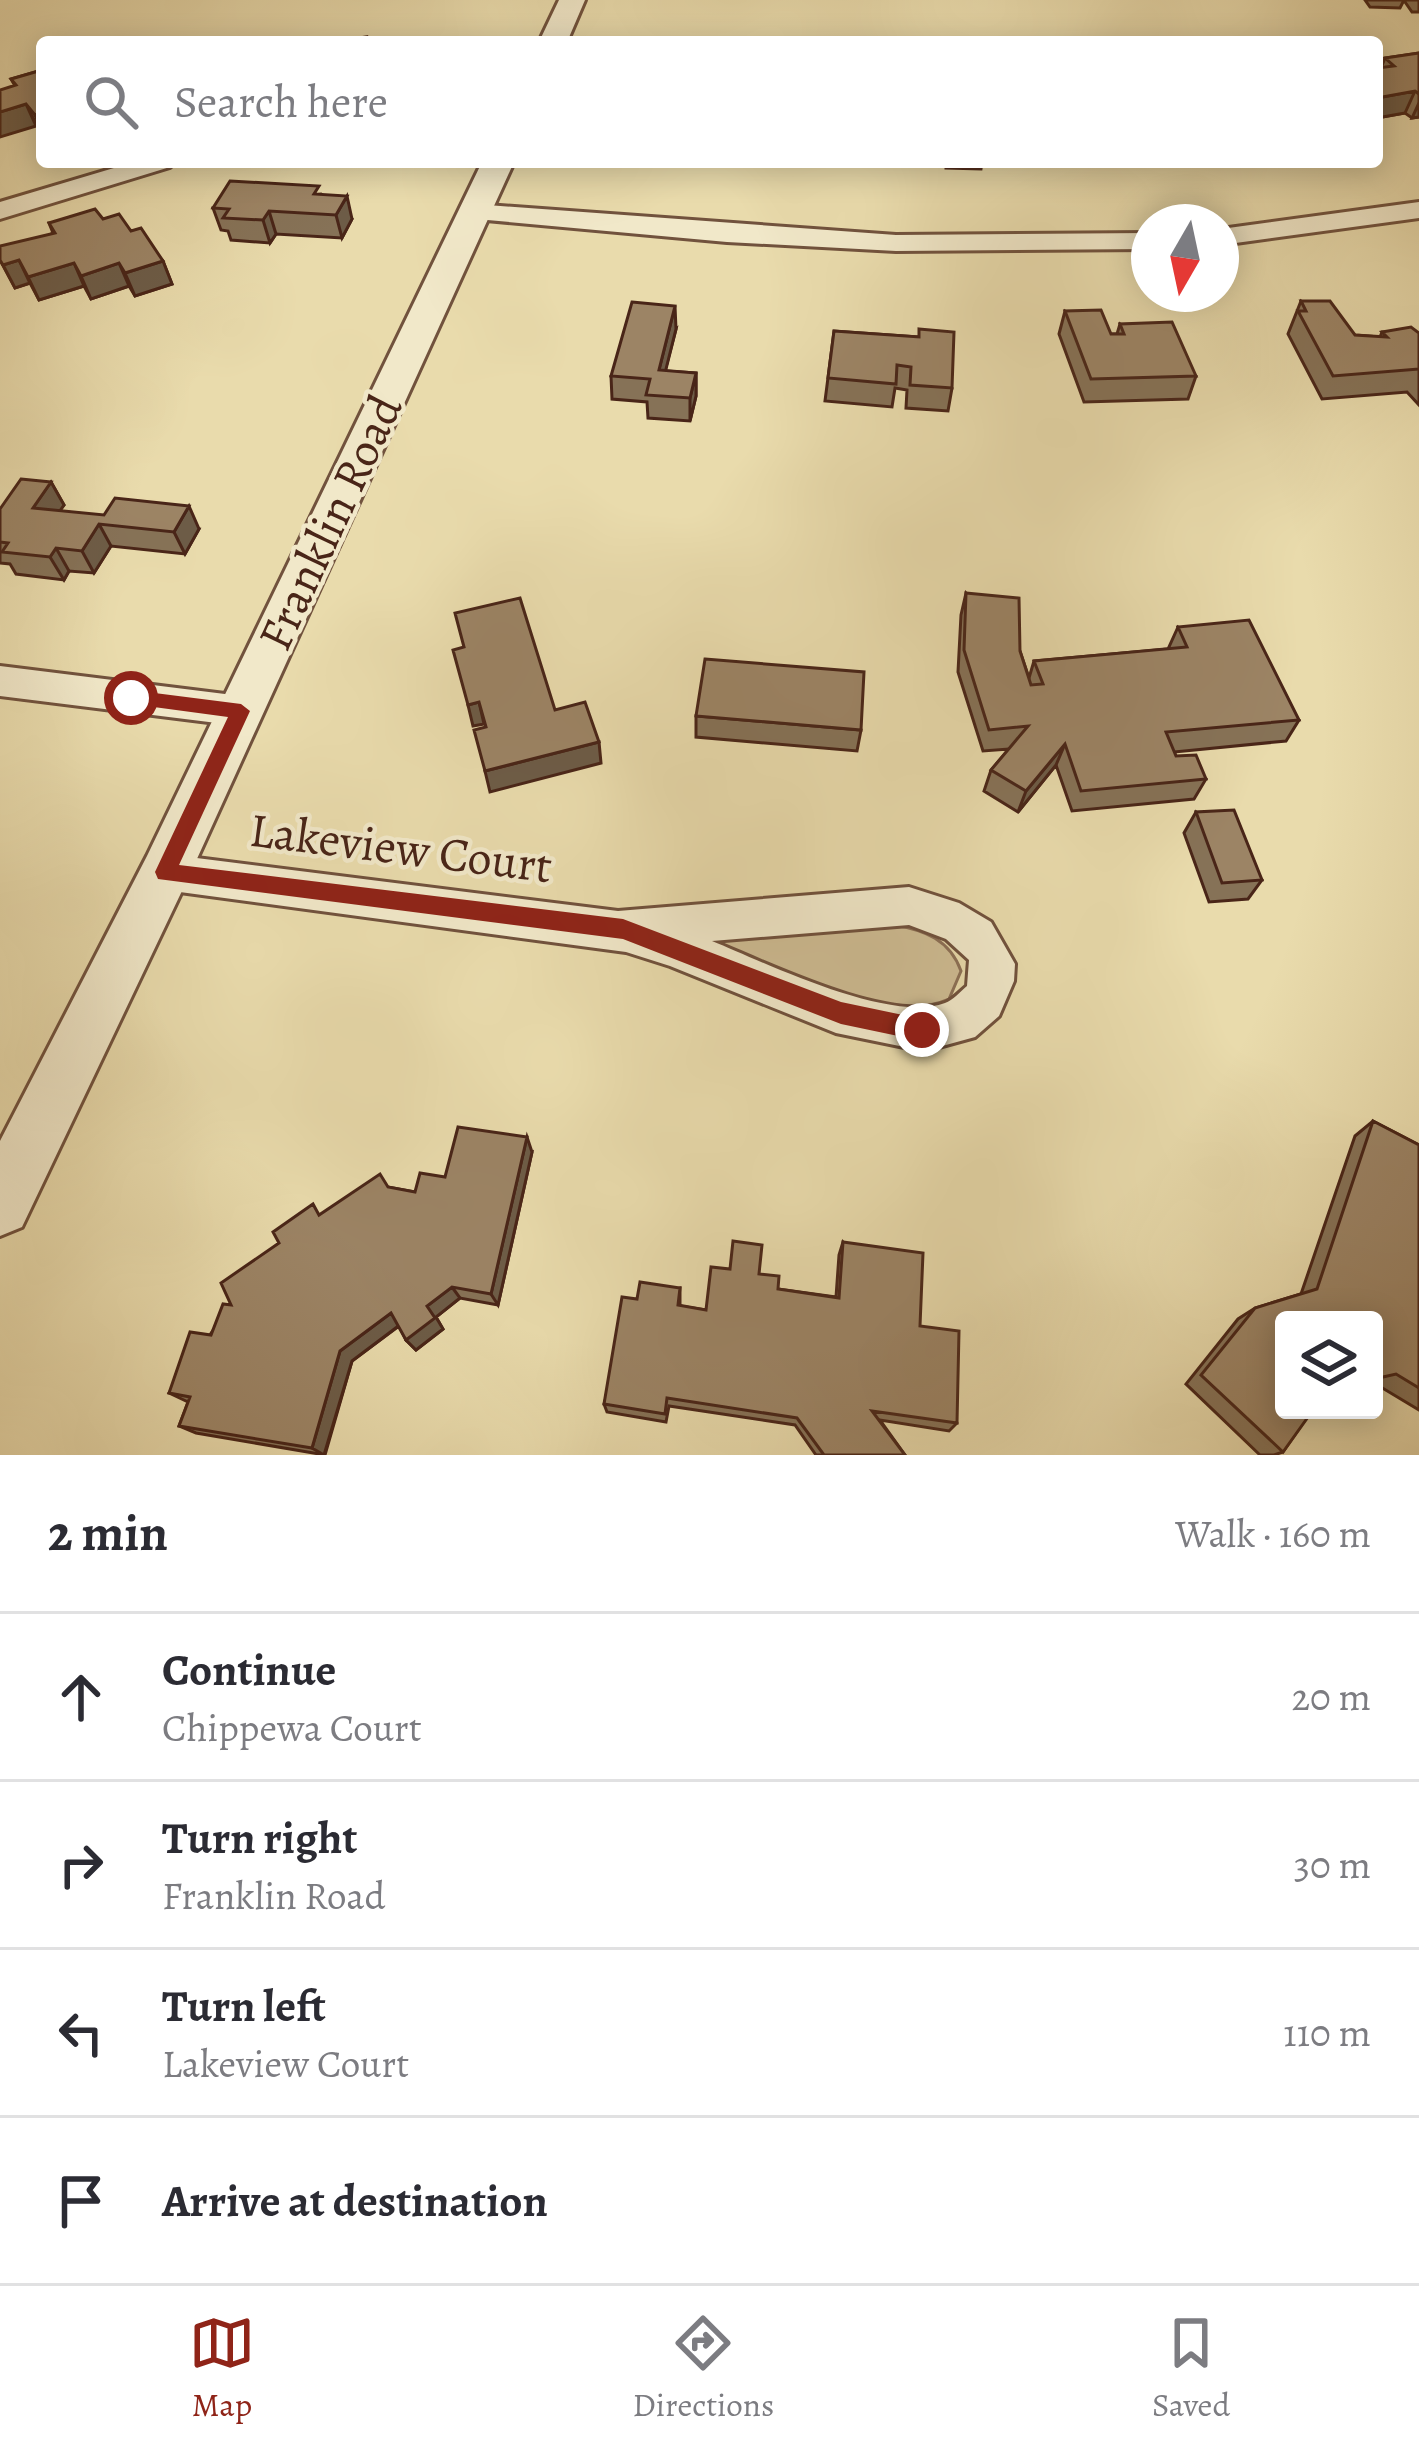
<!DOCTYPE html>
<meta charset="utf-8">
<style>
:root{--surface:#fff;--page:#f7f7f7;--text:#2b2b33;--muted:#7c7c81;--line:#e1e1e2;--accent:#8f2418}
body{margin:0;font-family:Alegreya,serif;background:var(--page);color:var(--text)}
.controls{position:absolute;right:36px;bottom:36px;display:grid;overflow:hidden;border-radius:12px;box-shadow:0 6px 30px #0003}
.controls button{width:108px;height:108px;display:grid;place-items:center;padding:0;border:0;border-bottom:3px solid var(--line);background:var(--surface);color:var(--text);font:60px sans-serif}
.compass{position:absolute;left:1131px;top:204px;width:108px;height:108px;border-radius:50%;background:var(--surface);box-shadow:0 6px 30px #0003;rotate:189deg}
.stop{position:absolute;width:36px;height:36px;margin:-27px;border:9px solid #8f2418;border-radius:50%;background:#fff}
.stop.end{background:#8f2418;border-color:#fff;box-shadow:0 3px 12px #0008}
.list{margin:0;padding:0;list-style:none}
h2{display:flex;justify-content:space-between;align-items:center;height:156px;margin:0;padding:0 48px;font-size:51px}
h2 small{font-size:39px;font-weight:400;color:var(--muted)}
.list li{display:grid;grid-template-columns:78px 1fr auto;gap:36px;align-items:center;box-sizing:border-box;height:168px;padding:0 48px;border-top:3px solid var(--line)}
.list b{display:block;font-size:45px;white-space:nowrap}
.list p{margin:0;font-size:39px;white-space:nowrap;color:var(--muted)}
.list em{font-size:39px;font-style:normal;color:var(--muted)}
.icon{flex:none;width:66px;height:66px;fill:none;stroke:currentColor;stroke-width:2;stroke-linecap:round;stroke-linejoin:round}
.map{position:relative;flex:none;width:1419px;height:1455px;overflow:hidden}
.search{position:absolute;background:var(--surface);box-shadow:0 6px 30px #0003;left:36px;right:36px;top:36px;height:132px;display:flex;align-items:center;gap:30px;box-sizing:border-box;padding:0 42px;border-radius:12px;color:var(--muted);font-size:45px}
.sheet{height:828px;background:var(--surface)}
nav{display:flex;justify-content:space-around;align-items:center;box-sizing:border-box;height:168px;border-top:3px solid var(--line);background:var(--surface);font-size:33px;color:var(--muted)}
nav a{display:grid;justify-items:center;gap:6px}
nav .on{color:var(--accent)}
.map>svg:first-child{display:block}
</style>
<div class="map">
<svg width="1419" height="1455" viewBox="0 0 1419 1455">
<rect width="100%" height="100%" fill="#e9dbac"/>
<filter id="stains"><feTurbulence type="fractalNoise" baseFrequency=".00167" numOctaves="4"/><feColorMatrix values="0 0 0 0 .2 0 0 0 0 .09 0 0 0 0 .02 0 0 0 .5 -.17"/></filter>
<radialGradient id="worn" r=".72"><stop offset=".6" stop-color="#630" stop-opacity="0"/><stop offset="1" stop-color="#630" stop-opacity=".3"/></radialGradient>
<!-- green -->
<path fill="#cebc93" stroke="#8c7056" stroke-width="3" d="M894,925C925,930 950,940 961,971L949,999C886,1027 773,969 711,946L712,939Z"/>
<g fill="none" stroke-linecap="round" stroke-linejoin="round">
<defs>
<path id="minor" d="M134,162H174L170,167L0,219V202Z
M1419,202V218L1221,245V229Z
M474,204L896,235L1149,233V249L896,251L727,242L465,218L461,212L465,206Z
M0,666L241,696L255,700L260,711L255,722L241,726L0,696Z
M165,854L618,911L909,887L959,903L991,922L1015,964L1014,981L999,1016L975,1037L924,1051L836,1033L670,966L626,952L165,890L150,885L144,872L150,859ZM909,925L946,939L969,960L967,986C960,992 953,1000 945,1003C889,1024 766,963 712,941Z"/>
<path id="tertiary" d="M559,0H585L567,42H539Z
M482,162H514L191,872L22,1227L0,1236V1141L147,856Z"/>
</defs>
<!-- minor casing -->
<use href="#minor" stroke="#71523d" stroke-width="6"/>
<!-- tertiary casing -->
<use href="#tertiary" stroke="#71523d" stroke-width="6"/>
<!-- minor -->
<use href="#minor" fill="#f1e8c9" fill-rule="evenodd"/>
<!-- tertiary -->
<use href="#tertiary" fill="#f1e8c9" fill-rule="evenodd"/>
</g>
<!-- wall -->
<path fill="#867257" stroke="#492518" stroke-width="3" d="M1365,0H1419V12H1412L1405,2H1403L1400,8L1370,7Z
M1419,53V117L1412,118L1405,113L1377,118V68H1381L1385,58Z
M42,70V134L11,79Z
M891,162H926V166L891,164Z
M946,162H982L981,169L946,168Z
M321,194L352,219L342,238L276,234L270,243L231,240L228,231L221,230L213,208Z
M103,219L131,231L163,261L172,284L135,296L129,286L91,299L84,286L39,300L30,283L15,288L0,260L53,233L49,223Z
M1301,301L1355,335L1380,337L1382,332L1419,333V405L1407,392L1322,399L1288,334Z
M1065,311L1111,334H1117L1120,324L1196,376L1188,399L1084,402L1059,334Z
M676,329L665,371L696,373V396L690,421L648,418L647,402L612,399L611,376Z
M834,331L918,337L952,388L948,411L906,408L907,390L895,388L892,407L825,401Z
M51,482L64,505L59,511L199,529L185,554L111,546L94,573L69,571L64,580L16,574L10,564L0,563V509Z
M966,593L1020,651L1029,678L1034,661L1168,649L1178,627L1299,720L1286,741L1174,752L1176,756L1206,779L1194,799L1072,811L1056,765L1018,812L984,791L991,770L1009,749L983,751L958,672L961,615Z
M696,716L861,730L857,751L696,737Z
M1196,812L1262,880L1248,899L1209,902L1184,833Z
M1373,1121L1419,1145V1410L1374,1383V1320L1283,1452L1274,1455H1260L1186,1384L1238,1319L1255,1308L1301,1294L1355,1136Z
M532,1152L498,1305L460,1298L436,1317L443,1329L416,1350L406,1340L399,1326L352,1361L325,1455L196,1433L179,1426L188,1402L169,1393L231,1305L322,1214L388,1187L415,1192L445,1177Z
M843,1242L920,1326L957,1423L949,1431L880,1420L905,1455H816L795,1425L669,1406L666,1422L607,1412L604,1404L637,1299L680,1288V1306L706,1310L730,1269L759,1274L778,1289L836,1297L839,1255Z"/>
<!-- shaded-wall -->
<path fill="#6d5c47" stroke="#492518" stroke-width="3" d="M1415,91L1405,113L1377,118V98Z
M1419,103V117L1412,118Z
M26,104L36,126L0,137V112Z
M42,113V131L35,115Z
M347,196L352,219L342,238L336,215Z
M269,211L276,234L270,243L263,220Z
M19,260L30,283L15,288L3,265Z
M163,261L172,284L135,296L125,273Z
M74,263L84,286L39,300L28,277Z
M119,263L129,286L91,299L81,276Z
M675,306L676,329L660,393L659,370Z
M696,373V396L690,421V398Z
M51,482L64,505L46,531L33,508Z
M189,506L199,529L185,554L174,532Z
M99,524L111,546L94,573L82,551Z
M56,548L69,571L64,580L50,557Z
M479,702L484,724L473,726L468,705Z
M599,742L601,763L490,792L485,771Z
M1065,744L1056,765L1018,812L1026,791Z
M527,1137L532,1152L498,1305L491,1294Z
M452,1287L460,1298L436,1317L443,1329L416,1350L406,1340L427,1306Z
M391,1313L401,1324L352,1361L324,1455L312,1448L340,1351Z"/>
<!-- building -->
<path fill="#9c8465" stroke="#492518" stroke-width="3" d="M366,37L364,42H335Z
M1419,53V94L1415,91L1377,98V68L1394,66L1385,58Z
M42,70V113L35,115L26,104L0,112V90L16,85L11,79Z
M230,181L319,186L314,194L347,196L336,215L269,211L263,220L223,218L229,209L213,208Z
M95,209L103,219L119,214L131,231L141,228L163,261L125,273L119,263L81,276L74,263L28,277L19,260L3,265L0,260V246L55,233L49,223Z
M1301,301H1330L1355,335L1387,337L1382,332L1411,327L1419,333V369L1333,376L1298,311H1306Z
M632,302L675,306L659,370L696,373L690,398L646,395L650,379L611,376Z
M1101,310L1111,334H1124L1120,324L1172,322L1196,376L1091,379L1065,311Z
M919,329L954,332L952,388L910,385L911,367L897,365L896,384L828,378L834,331L919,337Z
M21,479L51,482L33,508L104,515L115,498L189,506L174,532L99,524L82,551L56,548L50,557L2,552L8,543L0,542V509Z
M966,593L1019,598L1020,651L1031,685L1043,684L1034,661L1187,647L1178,627L1249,620L1299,720L1166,732L1176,756L1196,755L1206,779L1081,791L1065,744L1026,791L991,770L1028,726L989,730L964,650Z
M520,598L555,710L585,702L599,742L485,771L474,730L486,727L479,702L468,705L453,650L464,647L455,613Z
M705,659L864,672L861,730L696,716Z
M1234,810L1262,880L1222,883L1196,812Z
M1373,1121L1419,1145V1388L1396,1374L1374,1379V1320H1284V1410H1313L1283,1452L1201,1375L1255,1308L1317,1289Z
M458,1127L527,1137L491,1294L452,1287L427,1306L435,1318L406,1340L391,1313L340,1351L312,1448L179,1426L190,1397L169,1393L190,1332L211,1335L223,1304L231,1305L221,1283L279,1243L273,1232L313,1204L319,1215L380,1174L388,1187L415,1192L420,1173L445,1177Z
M733,1241L762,1245L759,1274L779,1276L778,1289L839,1298L843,1242L923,1253L920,1326L959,1331L957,1423L872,1411L905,1455H824L797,1418L667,1398L665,1414L604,1404L622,1297L637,1299L640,1282L680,1288L678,1305L706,1310L711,1267L730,1269Z"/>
<!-- route -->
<path fill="#8f2418" d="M131,690L241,704L250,711L179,865L623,919L841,1002L922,1019L934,1030L922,1041L841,1024L623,939L158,879L155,872L228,717L124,703V692Z"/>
<g text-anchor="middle" stroke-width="9" stroke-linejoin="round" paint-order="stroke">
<!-- street labels -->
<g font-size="48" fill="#492518" stroke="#f1e8c9">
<text transform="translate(329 522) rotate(-65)" y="17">Franklin Road</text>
<text transform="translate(401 847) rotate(7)" y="17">Lakeview Court</text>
</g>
</g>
<rect width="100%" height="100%" filter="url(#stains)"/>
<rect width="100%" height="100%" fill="url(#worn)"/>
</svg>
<div class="controls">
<button><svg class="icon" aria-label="layers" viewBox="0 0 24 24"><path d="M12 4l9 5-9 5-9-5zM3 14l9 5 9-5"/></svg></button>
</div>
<svg class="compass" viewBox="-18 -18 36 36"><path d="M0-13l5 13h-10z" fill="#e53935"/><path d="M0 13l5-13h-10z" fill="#7c7c81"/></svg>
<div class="stop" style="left:131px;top:698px"></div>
<div class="stop end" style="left:922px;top:1030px"></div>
<div class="search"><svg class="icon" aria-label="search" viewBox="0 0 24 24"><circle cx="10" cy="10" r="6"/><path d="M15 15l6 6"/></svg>Search here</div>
</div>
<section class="sheet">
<h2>2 min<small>Walk · 160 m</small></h2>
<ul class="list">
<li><svg class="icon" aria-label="ahead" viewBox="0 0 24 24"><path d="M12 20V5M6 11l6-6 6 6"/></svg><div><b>Continue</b><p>Chippewa Court</p></div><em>20 m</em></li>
<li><svg class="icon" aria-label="right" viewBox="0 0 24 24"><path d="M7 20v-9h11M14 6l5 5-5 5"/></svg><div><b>Turn right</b><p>Franklin Road</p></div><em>30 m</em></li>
<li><svg class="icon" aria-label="left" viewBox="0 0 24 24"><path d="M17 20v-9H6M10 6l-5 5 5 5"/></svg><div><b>Turn left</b><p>Lakeview Court</p></div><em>110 m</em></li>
<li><svg class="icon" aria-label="arrive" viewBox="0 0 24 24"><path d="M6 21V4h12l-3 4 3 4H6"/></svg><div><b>Arrive at destination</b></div></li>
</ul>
</section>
<nav>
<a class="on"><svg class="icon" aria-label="map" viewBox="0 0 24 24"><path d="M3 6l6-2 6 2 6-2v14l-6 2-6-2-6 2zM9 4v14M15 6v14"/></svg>Map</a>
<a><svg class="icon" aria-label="directions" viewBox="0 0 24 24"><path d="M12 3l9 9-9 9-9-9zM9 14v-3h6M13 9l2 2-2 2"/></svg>Directions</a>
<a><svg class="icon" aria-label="saved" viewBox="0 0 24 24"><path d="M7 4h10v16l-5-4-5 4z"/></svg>Saved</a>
</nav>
